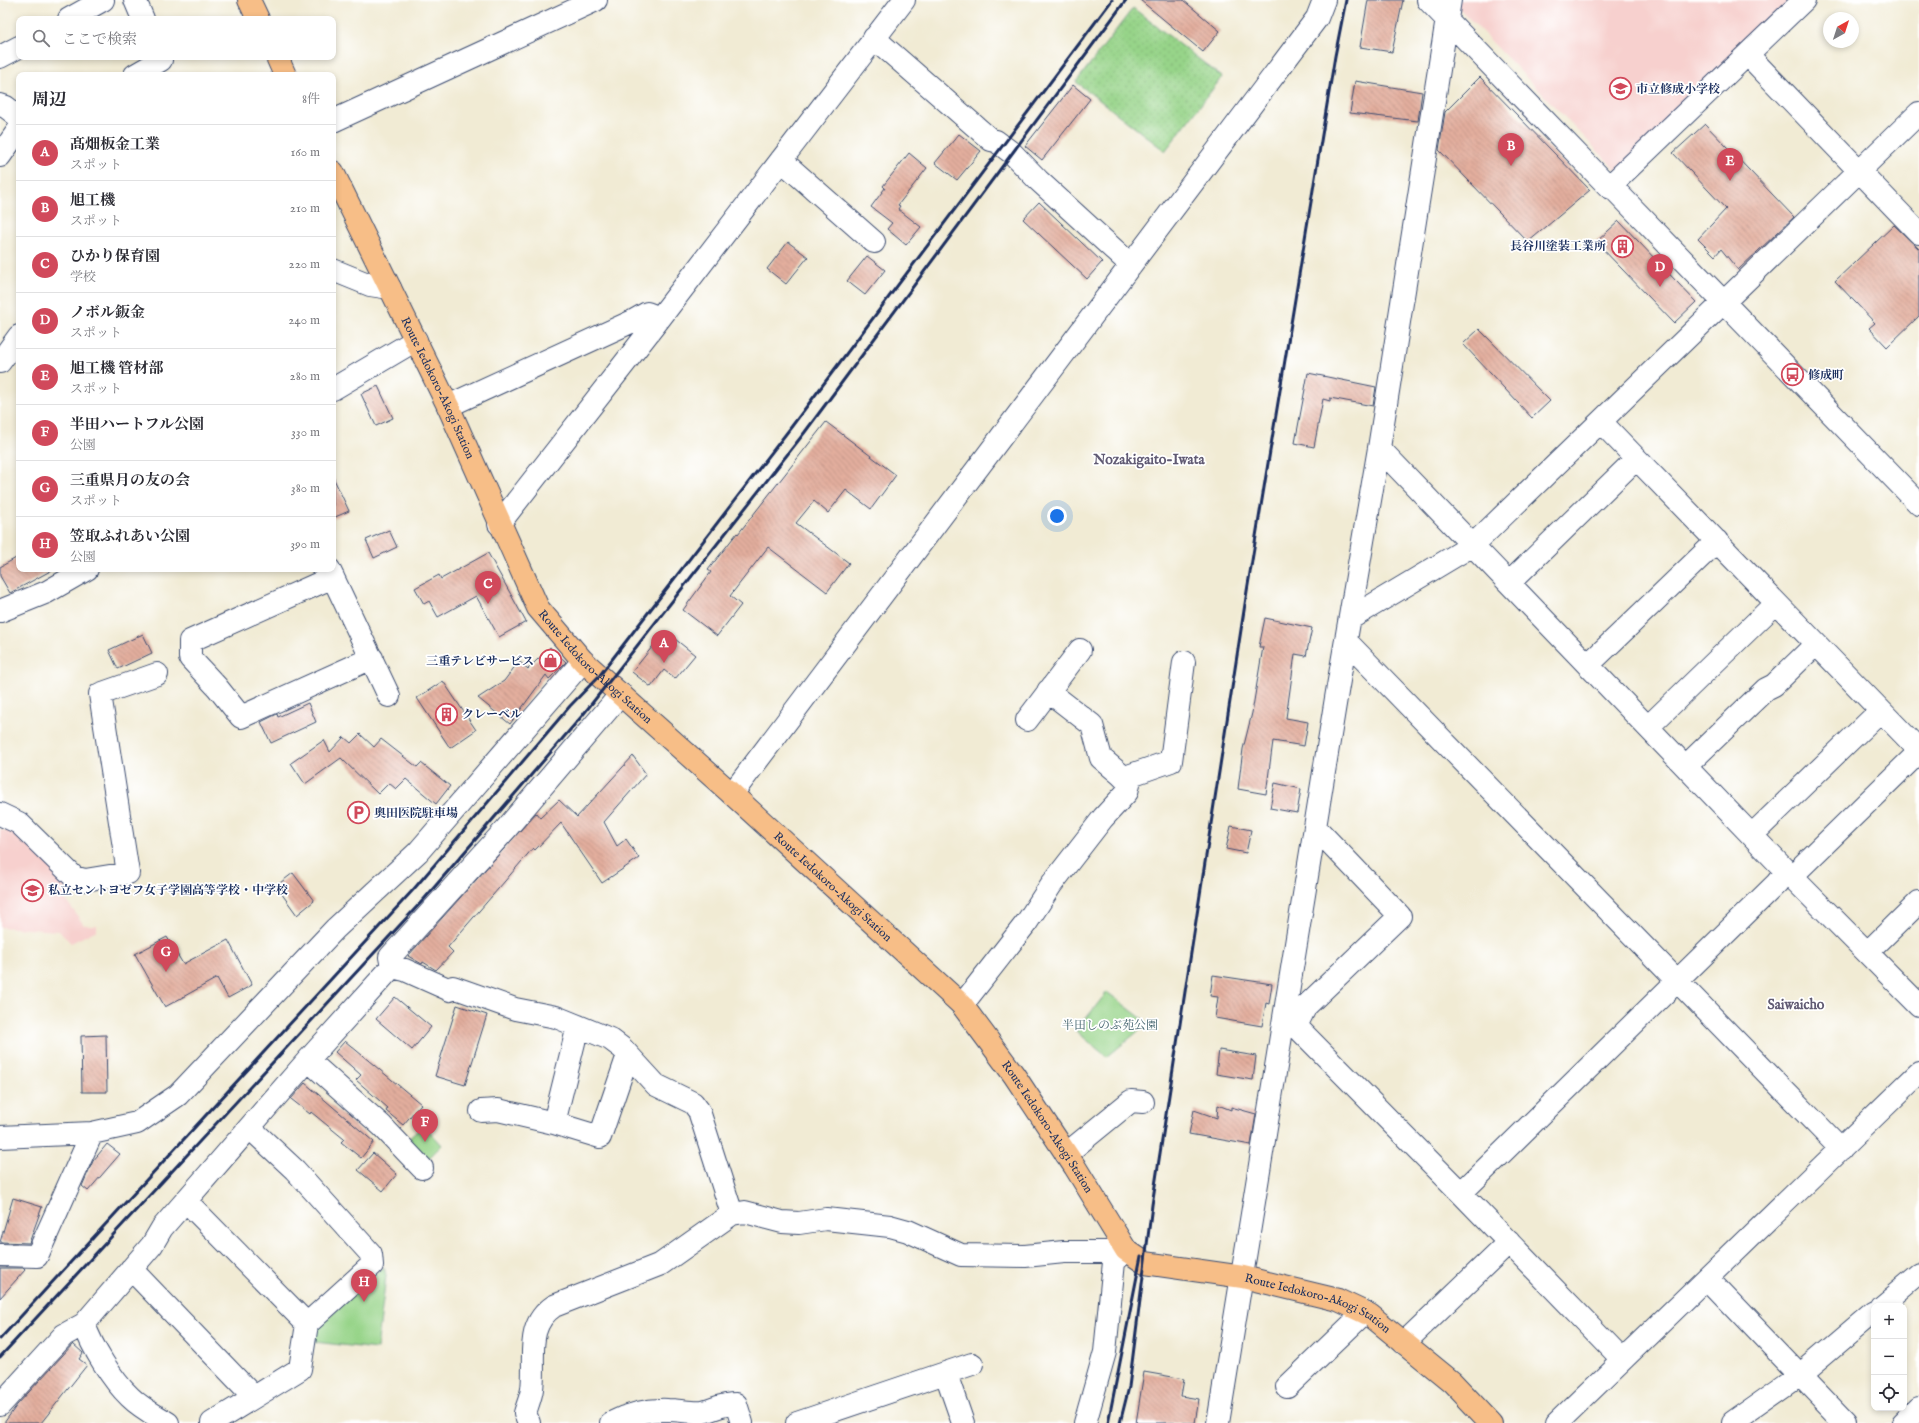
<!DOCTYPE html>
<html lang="ja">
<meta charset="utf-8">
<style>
:root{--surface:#fff;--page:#f2f2f3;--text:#2b2b33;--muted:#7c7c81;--line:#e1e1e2;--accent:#d1495b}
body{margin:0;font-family:"IM FELL English","Noto Serif JP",serif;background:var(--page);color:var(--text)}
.controls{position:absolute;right:12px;bottom:12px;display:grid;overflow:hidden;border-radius:8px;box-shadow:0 2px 6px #0003}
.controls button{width:36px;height:36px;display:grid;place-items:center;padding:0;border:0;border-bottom:1px solid var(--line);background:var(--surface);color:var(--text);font:20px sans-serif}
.compass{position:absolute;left:1823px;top:12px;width:36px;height:36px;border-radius:50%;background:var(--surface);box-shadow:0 2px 6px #0003;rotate:39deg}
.you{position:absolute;left:1057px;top:516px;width:14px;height:14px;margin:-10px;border:3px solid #fff;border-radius:50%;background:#1a73e8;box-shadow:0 0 0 6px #1a73e833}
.badge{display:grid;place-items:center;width:26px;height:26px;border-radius:50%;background:var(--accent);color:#fff;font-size:13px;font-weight:700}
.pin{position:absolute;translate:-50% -33px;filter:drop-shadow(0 1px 2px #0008)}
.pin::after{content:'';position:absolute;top:21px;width:14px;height:12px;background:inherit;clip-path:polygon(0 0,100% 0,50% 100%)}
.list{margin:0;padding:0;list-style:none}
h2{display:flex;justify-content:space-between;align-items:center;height:52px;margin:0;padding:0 16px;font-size:17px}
h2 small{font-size:13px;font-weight:400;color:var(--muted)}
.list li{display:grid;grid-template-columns:26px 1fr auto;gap:12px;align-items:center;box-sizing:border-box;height:56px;padding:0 16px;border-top:1px solid var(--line)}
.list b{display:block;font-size:15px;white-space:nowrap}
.list p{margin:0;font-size:13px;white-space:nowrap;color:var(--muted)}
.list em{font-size:13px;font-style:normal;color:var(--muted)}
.icon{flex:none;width:22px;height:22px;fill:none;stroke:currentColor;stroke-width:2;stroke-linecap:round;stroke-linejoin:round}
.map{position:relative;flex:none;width:1919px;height:1423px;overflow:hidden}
.search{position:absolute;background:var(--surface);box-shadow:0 2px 6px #0003;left:16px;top:16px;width:320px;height:44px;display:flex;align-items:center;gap:10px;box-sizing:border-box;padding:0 14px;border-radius:8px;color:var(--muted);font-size:15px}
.panel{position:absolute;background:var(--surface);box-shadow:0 2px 6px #0003;left:16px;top:72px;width:320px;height:500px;border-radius:8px}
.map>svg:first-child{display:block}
</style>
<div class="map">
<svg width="1919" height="1423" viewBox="0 0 1919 1423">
<defs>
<pattern id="grass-dots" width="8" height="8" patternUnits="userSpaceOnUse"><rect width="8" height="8" fill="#97d489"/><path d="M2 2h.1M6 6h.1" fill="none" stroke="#82b679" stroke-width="1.8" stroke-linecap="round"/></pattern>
<pattern id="building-back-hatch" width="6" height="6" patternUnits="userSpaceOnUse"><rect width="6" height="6" fill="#e3ae9d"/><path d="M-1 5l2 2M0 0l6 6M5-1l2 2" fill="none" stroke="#b78e83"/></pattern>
</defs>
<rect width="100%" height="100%" fill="#fff"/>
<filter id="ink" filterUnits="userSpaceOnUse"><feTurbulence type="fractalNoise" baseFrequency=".025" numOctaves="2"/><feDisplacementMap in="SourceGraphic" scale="8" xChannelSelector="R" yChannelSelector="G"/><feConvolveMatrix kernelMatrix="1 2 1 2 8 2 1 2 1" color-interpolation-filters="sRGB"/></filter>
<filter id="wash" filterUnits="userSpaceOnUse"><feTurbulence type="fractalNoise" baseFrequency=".012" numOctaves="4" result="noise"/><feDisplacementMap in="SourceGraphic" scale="16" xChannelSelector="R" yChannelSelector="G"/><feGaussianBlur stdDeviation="0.9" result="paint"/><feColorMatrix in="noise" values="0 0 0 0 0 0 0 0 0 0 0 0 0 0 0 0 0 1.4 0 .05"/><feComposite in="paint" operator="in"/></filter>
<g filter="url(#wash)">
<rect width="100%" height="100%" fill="#f1ebd4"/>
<!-- built -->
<path fill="#f7d0ce" d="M1457,0H1797L1618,172L1456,5Z
M13,826L65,879L66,900L84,925H97V930L71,943L59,931L0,927V829L5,831Z"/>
<!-- grass -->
<path fill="url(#grass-dots)" stroke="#598274" d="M1133,8L1222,77L1165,151L1076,82Z"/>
<!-- park -->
<path fill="#97d489" stroke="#598274" d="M1107,992L1148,1023L1107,1057L1076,1031Z
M424,1125L442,1145L426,1161L407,1140Z
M384,1267L386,1276L377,1349L314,1342L315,1329Z"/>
<g id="blocks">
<!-- building -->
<path fill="url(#building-back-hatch)" d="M1140,0H1183L1220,31L1203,52Z
M1368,0H1403L1392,52L1360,47Z
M1480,77L1590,190L1528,242L1439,150L1445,112Z
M1355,81L1422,92L1418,121L1350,113Z
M1073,85L1090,99L1042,160L1025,146Z
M1705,124L1794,217L1738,270L1721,249L1715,256L1698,239L1726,209L1673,153Z
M959,134L981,151L957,180L935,163Z
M909,153L927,168L898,205L900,206L898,209L921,227L906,245L887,229L892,223L871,207L885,188L883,186Z
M1039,202L1102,262L1087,279L1023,219Z
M1619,221L1696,302L1674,323L1596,242Z
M1894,225L1919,249V316L1887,347L1869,328L1875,323L1835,281Z
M788,242L808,257L786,284L767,269Z
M867,256L885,270L865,295L847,281Z
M1479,329L1550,401L1532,418L1463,344Z
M1308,373L1376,387L1373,406L1330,398V401L1323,399L1314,447L1295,443Z
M378,386L393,418L376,426L361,394Z
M826,422L896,475L871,509L846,490L828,513L814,501L796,523L849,563L827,592L768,547L730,596L741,605L717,636L683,610L711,572L708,570L737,533L738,534Z
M333,477L349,511L333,518Z
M389,530L397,547L374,558L366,540Z
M488,553L526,622L499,637L476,596L438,617L429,601L424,604L415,588L439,575L441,579Z
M16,558L19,564V569H54L10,593L0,576V567Z
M1265,618L1312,628L1306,656L1295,654L1286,718L1308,722L1304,746L1273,741L1266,794L1238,789L1243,749L1252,713L1263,647H1259Z
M665,631L695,655L675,679L664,670L651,687L632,672Z
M143,634L152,653L118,669L109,650Z
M550,647L566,662L549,679L546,675L510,724L478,698L504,681L519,661L528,669Z
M443,681L476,730L450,748L417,698Z
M308,703L316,722L271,743L261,722L277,714L278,717Z
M360,734L374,747L381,739L417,767L421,763L450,786L436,804L406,779L396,789L389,783L378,794L341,758L305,784L291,763L324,740L330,752L344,737L351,743Z
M633,756L646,774L604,822L617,846L626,839L639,858L602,883L561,823L535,850L533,848L505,881L448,947L453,952L436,970L423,962L422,964L408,956L536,813L540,818L559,800L577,817Z
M1275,783L1301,789L1297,813L1270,808Z
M1231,826L1251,830L1246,853L1226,849Z
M293,873L314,901L297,915L276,886Z
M167,937L183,964L228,940L252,985L228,998L217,978L165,1007L135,954Z
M1213,975L1272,984L1269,1004L1266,1003L1262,1026L1215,1018L1218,997L1210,996Z
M395,997L431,1027L412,1050L376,1019Z
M457,1005L487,1015L465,1085L435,1076Z
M106,1035L107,1092H82L81,1036Z
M345,1041L421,1104L403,1125L386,1111L388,1108L356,1080L361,1075L335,1052Z
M1219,1050L1256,1056L1253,1080L1216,1074Z
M305,1083L374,1142L361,1158L341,1142L344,1139L311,1112L310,1114L291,1099Z
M1218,1105L1231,1110V1107L1256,1114L1251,1145L1189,1134L1194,1110L1217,1118Z
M107,1144L120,1154L88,1191L82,1186L93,1161Z
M373,1153L397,1174L383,1191L358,1170Z
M13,1198L42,1207L29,1243L0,1242Z
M0,1268H23L25,1270L0,1298Z
M73,1344L83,1353L79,1359L87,1365L41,1423H4L17,1405Z
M1144,1372L1184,1379L1181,1396L1199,1399L1195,1423H1136Z"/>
</g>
</g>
<g filter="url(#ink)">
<use href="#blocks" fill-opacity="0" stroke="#3b4b70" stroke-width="1"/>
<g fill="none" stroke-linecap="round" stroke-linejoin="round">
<defs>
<path id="minor" d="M135,0L143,19
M1428,0L1609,187L1614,189L1919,504
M69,19L103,0
M874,38L991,140L996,141L1012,153L1038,180L1131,265
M1748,55L1919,233
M0,57L19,47
M135,75L161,60L159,57
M0,105L6,107L19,117
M333,121L596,0
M0,156L19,129
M781,160L874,242
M1609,187L1804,0
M333,270L370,285L390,288
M0,362L19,336
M333,389L416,340
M448,406L633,321L647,313L660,318
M1601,422L1919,750
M1379,448L1786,871L1919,1005
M499,524L660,318L904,0
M329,569L389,696
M333,577L190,641V658L217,687L241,717L372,658
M1509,583L1636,459
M0,611L47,592L87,569
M1351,618L1473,545L1919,113
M1347,642L1841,1149
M1588,665L1717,541
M1048,691L1092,725L1101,758L1120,774L1129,783
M1027,720L1080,650
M1648,727L1776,603
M1686,766L1766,689L1774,685L1816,644
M732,794L1317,18L1324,0
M0,814L19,823L74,877L85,880L128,873L100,694L157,674
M1752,835L1880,711
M1792,876L1919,752
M1868,952L1919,902
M392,967L390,957L506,829L621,694
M962,1005L1027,922L1051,885L1103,818L1127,792L1131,775L1171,761L1184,662
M1286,1016L1461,1193L1622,1359
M578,1026L554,1123L600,1137L628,1055
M1296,1026L1306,1006L1400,916L1315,827
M308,1060L382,1126L422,1168
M481,1111L498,1110L554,1123
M0,1137L92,1133L137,1123L178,1095L335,929L418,852L583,661
M1066,1154L1131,1101L1143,1102
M1461,1193L1777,883L1786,871
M186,1201L307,1324
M0,1255L37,1256L92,1133
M131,1269L254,1397
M1707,1278L1846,1423
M1881,1306L1919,1274
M84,1324C92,1347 112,1380 130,1397C141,1408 155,1415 168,1423
M1404,1343L1509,1242
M946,1374L963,1423
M1287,1387L1365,1312
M0,1405L64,1335L84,1324L152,1245L162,1228L308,1060L392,967L405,970L450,990L453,987L515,1009L556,1017L610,1039L622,1048L656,1085L693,1103L699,1111L732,1214
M212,1423L300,1369L307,1324L372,1265L371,1254L295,1170L250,1128
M529,1423L525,1413C527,1406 531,1397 532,1389C536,1359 524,1326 554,1306L661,1264L732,1214L745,1212L782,1222L799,1223L826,1219L890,1226L908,1231L961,1255L1025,1256L1064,1252H1108L1126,1250
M611,1423C629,1414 648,1409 668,1410C679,1410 692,1413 703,1412C716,1409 720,1404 736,1404L742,1423
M797,1423L972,1364
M1085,1423L1105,1352L1114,1262L1126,1250
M1218,1423L1337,692L1379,448L1450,0
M1557,1423L1919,1073
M1732,1423L1800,1375L1874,1312
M1903,1423L1919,1407"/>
<g id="major">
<path d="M249,0L258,19"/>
<path d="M277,57L285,75"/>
<path id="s1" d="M333,172L448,406L538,608L583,661L732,794L962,1005L1014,1075L1075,1167L1126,1250L1145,1263L1243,1277L1338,1300L1370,1315L1452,1382L1491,1423"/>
</g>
</defs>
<!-- minor casing -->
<use href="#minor" stroke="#3b4b70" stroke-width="24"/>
<!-- major casing -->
<use href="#major" stroke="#3b4b70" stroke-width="24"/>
<!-- minor -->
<use href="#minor" stroke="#fff" stroke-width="22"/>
<!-- major -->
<use href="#major" stroke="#f7be87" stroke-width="22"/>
<!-- rail -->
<path stroke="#1b2f5e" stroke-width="3" d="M0,1339L413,890L570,706L600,675L792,426L1112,0
M0,1357L425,898L582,716L805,432L1126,0
M1108,1423L1141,1256
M1120,1423L1129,1387L1152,1205L1247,591L1335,56L1346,0"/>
</g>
</g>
<!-- icons -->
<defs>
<symbol id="school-ring" viewBox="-11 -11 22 22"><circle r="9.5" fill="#fff" stroke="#d1495b" stroke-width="1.5"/><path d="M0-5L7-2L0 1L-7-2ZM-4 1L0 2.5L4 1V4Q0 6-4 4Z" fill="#d1495b"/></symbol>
<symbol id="building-ring" viewBox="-11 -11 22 22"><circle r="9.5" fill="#fff" stroke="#d1495b" stroke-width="1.5"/><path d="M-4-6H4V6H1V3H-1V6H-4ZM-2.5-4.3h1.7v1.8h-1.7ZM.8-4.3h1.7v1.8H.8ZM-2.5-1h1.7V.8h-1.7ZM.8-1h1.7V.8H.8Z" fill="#d1495b"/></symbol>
<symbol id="bus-ring" viewBox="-11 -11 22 22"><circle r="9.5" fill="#fff" stroke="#d1495b" stroke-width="1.5"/><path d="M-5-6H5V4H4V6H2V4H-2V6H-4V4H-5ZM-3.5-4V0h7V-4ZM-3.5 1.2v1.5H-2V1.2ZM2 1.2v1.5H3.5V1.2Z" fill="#d1495b"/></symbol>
<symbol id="shop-ring" viewBox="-11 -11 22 22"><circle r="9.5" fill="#fff" stroke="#d1495b" stroke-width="1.5"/><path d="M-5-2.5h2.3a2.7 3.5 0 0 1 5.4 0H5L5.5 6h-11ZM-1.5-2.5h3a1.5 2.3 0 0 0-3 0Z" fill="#d1495b"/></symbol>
<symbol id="parking-ring" viewBox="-11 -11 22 22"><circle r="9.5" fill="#fff" stroke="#d1495b" stroke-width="1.5"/><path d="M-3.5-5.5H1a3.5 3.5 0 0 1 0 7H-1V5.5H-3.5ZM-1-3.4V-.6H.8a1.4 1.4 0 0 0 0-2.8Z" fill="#d1495b"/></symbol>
</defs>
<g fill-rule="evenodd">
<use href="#school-ring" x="1608" y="76" width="25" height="25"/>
<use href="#building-ring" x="1610" y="234" width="25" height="25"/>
<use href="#bus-ring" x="1780" y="362" width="25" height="25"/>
<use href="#shop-ring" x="538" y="648" width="25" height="25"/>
<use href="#building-ring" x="434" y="702" width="25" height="25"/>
<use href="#parking-ring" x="346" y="800" width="25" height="25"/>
<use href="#school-ring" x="20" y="878" width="25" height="25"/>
</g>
<g text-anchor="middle" stroke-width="3.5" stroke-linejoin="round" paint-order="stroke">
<!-- poi labels -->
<g font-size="12" font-weight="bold" fill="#1b2f5e" stroke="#fff" text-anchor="start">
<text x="1636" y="93">市立修成小学校</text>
<text x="1606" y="250" text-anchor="end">長谷川塗装工業所</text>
<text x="1808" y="379">修成町</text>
<text x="534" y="665" text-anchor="end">三重テレビサービス</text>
<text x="462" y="718">クレーベル</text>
<text x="374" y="817">奥田医院駐車場</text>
<text x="48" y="894">私立セントヨゼフ女子学園高等学校・中学校</text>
</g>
<!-- street labels -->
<g font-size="12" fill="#1b2f5e" stroke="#fff">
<text dy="4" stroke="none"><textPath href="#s1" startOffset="240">Route Iedokoro-Akogi Station</textPath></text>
<text dy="4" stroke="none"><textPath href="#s1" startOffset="564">Route Iedokoro-Akogi Station</textPath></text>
<text dy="4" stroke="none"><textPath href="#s1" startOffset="888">Route Iedokoro-Akogi Station</textPath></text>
<text dy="4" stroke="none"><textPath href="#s1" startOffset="1212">Route Iedokoro-Akogi Station</textPath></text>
<text dy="4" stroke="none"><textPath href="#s1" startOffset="1560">Route Iedokoro-Akogi Station</textPath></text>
</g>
<!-- park labels -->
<g font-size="12" fill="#40616b" stroke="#fff">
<text x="1110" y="1029">半田しのぶ苑公園</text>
</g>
<!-- quarter labels -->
<g font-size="14" font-weight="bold" fill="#615b74" stroke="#fff">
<text x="1149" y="464">Nozakigaito-Iwata</text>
<text x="1796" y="1009">Saiwaicho</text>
</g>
</g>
</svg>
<div class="controls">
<button>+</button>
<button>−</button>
<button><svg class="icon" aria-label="locate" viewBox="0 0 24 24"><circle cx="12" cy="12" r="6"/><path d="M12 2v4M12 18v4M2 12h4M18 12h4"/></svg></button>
</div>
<svg class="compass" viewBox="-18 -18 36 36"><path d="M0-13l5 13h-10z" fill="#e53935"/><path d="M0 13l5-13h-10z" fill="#7c7c81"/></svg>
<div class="you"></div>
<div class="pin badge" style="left:664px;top:663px">A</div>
<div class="pin badge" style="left:1511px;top:166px">B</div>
<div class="pin badge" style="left:488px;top:604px">C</div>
<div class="pin badge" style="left:1660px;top:287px">D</div>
<div class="pin badge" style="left:1730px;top:181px">E</div>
<div class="pin badge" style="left:425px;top:1142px">F</div>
<div class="pin badge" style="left:166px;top:972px">G</div>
<div class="pin badge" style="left:364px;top:1302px">H</div>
<div class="search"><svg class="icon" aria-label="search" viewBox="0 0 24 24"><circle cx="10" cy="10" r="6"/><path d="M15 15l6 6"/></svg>ここで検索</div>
<section class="panel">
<h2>周辺<small>8件</small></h2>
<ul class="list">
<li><span class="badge">A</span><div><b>髙畑板金工業</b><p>スポット</p></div><em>160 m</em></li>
<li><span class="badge">B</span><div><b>旭工機</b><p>スポット</p></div><em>210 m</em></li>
<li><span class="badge">C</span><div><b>ひかり保育園</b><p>学校</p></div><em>220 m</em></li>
<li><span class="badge">D</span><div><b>ノボル鈑金</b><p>スポット</p></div><em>240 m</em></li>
<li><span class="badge">E</span><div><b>旭工機 管材部</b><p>スポット</p></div><em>280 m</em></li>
<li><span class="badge">F</span><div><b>半田ハートフル公園</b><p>公園</p></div><em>330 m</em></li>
<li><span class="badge">G</span><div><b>三重県月の友の会</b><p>スポット</p></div><em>380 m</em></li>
<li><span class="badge">H</span><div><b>笠取ふれあい公園</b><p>公園</p></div><em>390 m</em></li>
</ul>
</section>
</div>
